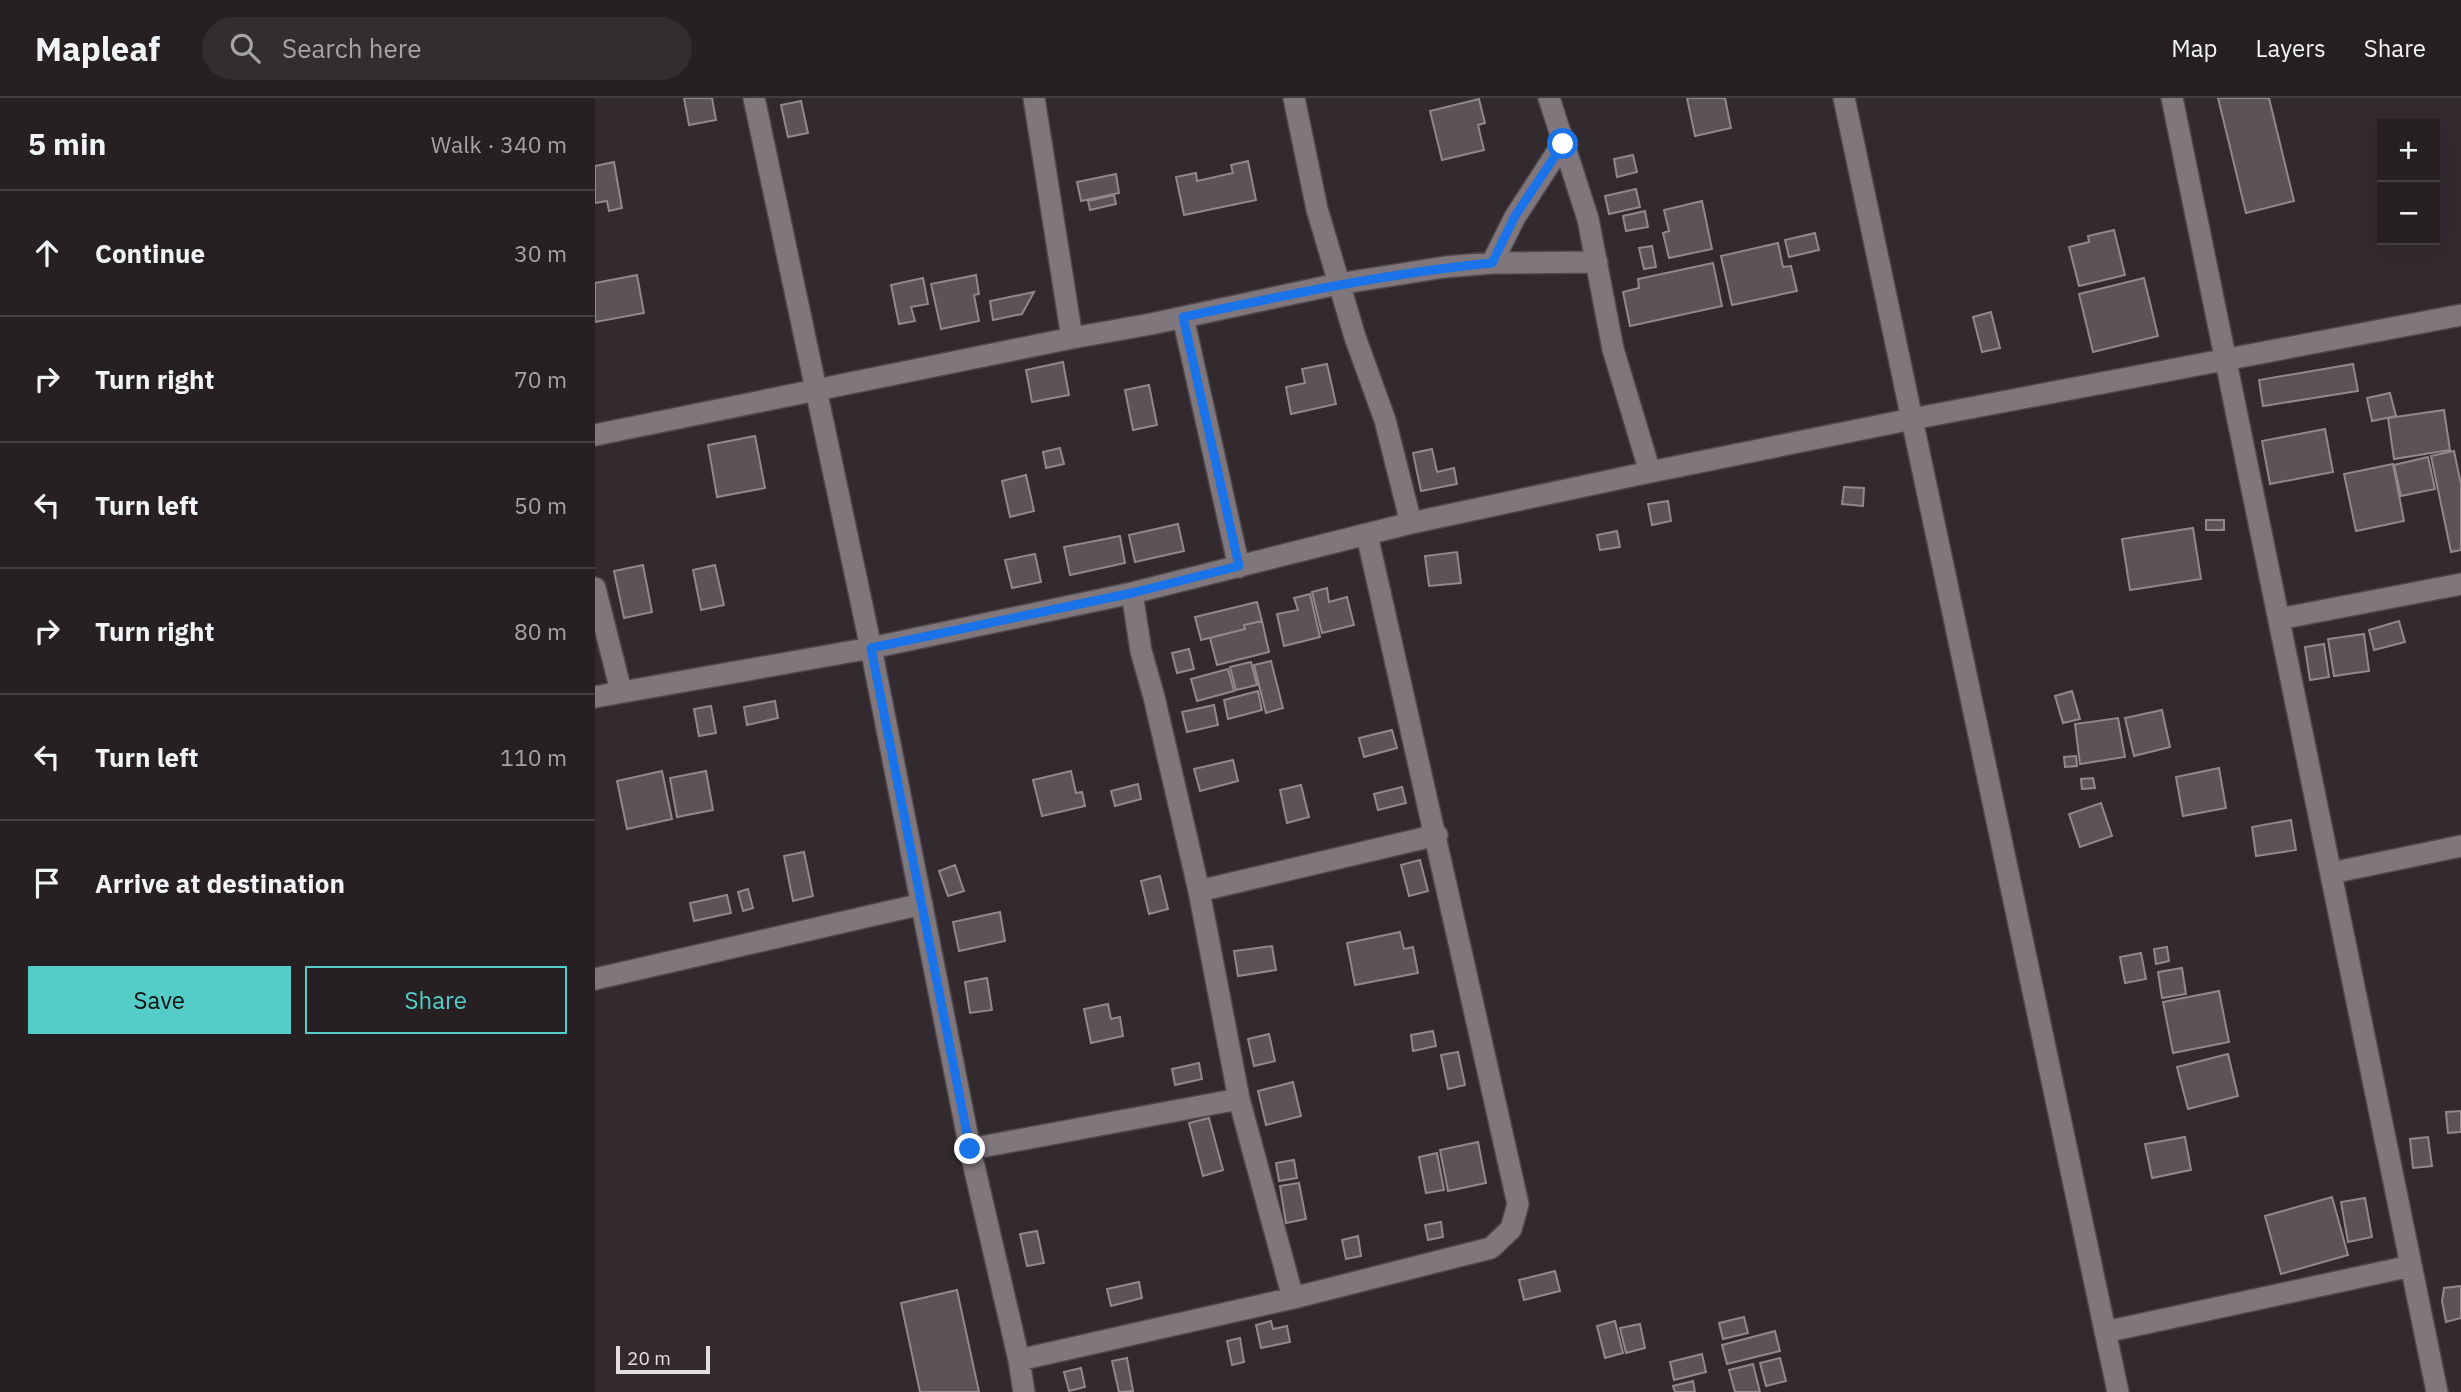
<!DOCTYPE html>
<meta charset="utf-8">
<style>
:root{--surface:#262023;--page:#322d30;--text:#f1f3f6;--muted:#a4a3a6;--line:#423e41;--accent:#54cdc8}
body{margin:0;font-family:"IBM Plex Sans",sans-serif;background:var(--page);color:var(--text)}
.controls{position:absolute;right:21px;top:21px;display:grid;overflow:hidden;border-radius:0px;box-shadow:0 7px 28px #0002}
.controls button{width:63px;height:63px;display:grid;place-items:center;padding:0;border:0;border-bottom:2px solid var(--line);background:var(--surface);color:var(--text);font:35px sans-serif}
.scale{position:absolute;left:21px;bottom:18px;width:94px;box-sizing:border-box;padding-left:7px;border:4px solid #e3dee1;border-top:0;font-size:19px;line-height:24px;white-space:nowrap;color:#e3dee1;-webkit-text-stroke:5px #322a2f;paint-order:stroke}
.stop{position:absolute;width:21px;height:21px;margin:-16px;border:5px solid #1a73e8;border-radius:50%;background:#fff}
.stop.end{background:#1a73e8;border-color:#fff;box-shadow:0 2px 7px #0008}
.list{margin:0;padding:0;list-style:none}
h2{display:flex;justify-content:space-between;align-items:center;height:91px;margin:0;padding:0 28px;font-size:30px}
h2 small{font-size:23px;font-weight:400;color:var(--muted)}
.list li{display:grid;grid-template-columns:46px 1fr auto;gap:21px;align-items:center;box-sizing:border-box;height:126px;padding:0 28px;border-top:2px solid var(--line)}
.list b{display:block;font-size:26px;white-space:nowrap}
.list em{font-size:23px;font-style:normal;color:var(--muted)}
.actions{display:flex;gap:14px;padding:21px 28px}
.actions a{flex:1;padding:16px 0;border:2px solid var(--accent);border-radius:0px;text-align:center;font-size:24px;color:var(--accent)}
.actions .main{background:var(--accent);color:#111}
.icon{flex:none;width:38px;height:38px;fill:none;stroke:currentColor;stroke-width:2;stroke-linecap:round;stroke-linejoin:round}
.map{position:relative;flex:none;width:1866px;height:1294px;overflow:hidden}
header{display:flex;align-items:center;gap:42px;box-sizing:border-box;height:98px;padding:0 35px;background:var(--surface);border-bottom:2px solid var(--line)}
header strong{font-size:33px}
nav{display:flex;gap:38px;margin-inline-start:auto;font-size:24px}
.search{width:490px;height:63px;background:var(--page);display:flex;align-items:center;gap:18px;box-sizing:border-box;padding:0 24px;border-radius:38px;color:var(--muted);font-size:26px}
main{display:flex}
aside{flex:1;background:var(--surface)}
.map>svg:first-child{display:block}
</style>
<header>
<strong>Mapleaf</strong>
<div class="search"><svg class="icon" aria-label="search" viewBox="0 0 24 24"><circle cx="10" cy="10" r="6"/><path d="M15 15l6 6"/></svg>Search here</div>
<nav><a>Map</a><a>Layers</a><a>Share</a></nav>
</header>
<main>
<aside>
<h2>5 min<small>Walk · 340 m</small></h2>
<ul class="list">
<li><svg class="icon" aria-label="ahead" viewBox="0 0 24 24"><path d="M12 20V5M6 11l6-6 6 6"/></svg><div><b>Continue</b></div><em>30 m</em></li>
<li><svg class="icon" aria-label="right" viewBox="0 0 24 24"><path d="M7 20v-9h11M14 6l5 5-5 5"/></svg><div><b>Turn right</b></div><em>70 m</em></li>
<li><svg class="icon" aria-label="left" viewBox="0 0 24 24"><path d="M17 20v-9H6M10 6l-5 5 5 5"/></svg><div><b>Turn left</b></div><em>50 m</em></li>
<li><svg class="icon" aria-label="right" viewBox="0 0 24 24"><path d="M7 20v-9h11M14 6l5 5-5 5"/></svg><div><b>Turn right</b></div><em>80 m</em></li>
<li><svg class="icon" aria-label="left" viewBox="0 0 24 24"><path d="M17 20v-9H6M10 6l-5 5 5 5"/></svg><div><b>Turn left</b></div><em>110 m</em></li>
<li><svg class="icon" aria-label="arrive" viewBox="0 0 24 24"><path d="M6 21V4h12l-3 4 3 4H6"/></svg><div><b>Arrive at destination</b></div></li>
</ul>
<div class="actions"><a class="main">Save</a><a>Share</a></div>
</aside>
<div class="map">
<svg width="1866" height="1294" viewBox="0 0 1866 1294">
<rect width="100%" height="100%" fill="#322a2f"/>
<!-- building -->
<path fill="#5c5358" stroke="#91878d" stroke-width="2" d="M89,0H117L121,22L94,27Z
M1092,0H1130L1136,30L1100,38Z
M1623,0H1674L1699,103L1651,115Z
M884,1L890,25L883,27L889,52L847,62L835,13Z
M206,3L213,35L193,39L186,7Z
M1038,57L1042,74L1022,79L1019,61Z
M653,63L661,102L589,117L581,79L601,75L602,83L638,75L636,67Z
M19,64L27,110L14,113L12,103L0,105V68Z
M521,76L524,95L486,103L482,84Z
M1041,91L1045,109L1014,116L1010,98Z
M519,97L521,106L495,112L493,103Z
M1107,103L1117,151L1074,160L1068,135L1074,133L1069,112Z
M1050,113L1053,129L1031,133L1028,118Z
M1519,132L1530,177L1484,188L1474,149L1494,144L1493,138Z
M1220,135L1224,152L1194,159L1190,142Z
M1183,145L1188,169L1196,168L1202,193L1137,207L1126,158Z
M1057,148L1061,169L1049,171L1044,150Z
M1118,165L1127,208L1035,228L1028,194L1044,190L1043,181Z
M42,177L49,215L0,224V185Z
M381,177L384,196L379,197L384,223L346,231L336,186Z
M328,180L333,206L316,209L320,223L304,226L296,187Z
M1549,180L1563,238L1498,254L1484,196Z
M439,194L427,216L398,222L395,203Z
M1396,214L1405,250L1387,254L1378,219Z
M468,264L474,297L437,304L431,272Z
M732,266L741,306L696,316L691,289L710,285L707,271Z
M1758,266L1763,293L1668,308L1664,282Z
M554,287L562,327L538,332L530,292Z
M1795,295L1801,318L1777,323L1772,300Z
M1849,312L1855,352L1799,361L1793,320Z
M1730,331L1738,374L1675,386L1667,343Z
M160,338L170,390L122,399L113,347Z
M465,350L469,366L451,370L448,354Z
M837,351L842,374L859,370L862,386L826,393L818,355Z
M1859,353L1866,386V452L1856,454L1836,358Z
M1833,359L1840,391L1806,398L1799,367Z
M1798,366L1809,423L1761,433L1749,376Z
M431,377L439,413L415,419L407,383Z
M1249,389L1269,390L1268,408L1247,406Z
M1073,403L1076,423L1057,427L1053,406Z
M1611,422H1629V432H1611Z
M583,426L589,453L540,464L534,437Z
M1598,430L1606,481L1535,492L1527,441Z
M1022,433L1025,449L1005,452L1002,437Z
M525,438L530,465L475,477L469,449Z
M862,454L866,485L834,488L830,458Z
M440,456L446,484L417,490L410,462Z
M48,467L57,514L29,520L19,473Z
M120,467L129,507L106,512L98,472Z
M732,490L734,504L752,499L759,527L727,535L717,494Z
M715,496L725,539L689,548L682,516L703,512L699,500Z
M662,504L667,523L649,527L650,531L606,542L600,519Z
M667,523L674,554L622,567L615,540L650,531L649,527Z
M1804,523L1810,544L1779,552L1774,532Z
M1769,536L1774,573L1739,578L1733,541Z
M1729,546L1734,579L1715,582L1710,549Z
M594,551L599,571L582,575L577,555Z
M676,563L688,610L671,615L659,567Z
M656,564L662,587L641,592L635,569Z
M633,571L639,593L602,603L596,581Z
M663,593L667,612L633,621L629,602Z
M1477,593L1485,621L1468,625L1460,598Z
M180,603L183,620L152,627L149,609Z
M619,607L623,627L592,634L587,614Z
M116,608L121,635L104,638L99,611Z
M1567,612L1575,649L1539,658L1530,620Z
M1523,620L1530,659L1485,666L1480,626Z
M797,632L802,650L769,659L764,640Z
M1481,658L1482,668L1470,669L1469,659Z
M638,662L643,683L605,693L599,671Z
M1624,670L1631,710L1588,718L1581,679Z
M67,673L77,721L32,731L22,683Z
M111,673L118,712L82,719L75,680Z
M476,673L481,695L487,694L490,708L447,718L438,682Z
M1498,680L1500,690L1487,691L1486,681Z
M543,686L546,701L520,708L516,693Z
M706,687L714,719L692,725L685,692Z
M807,689L811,705L783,712L779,696Z
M1506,705L1517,738L1485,749L1474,716Z
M1696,722L1701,752L1661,758L1657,729Z
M209,754L218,798L198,803L189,758Z
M825,762L833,793L814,798L806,767Z
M360,767L369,793L353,798L344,773Z
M565,778L573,811L554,816L546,783Z
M153,791L158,810L148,813L143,794Z
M132,797L136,815L99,823L95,805Z
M405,814L410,843L364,853L358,824Z
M805,834L809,851L818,849L823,875L760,887L752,845Z
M677,848L681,872L643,878L639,853Z
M1572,849L1574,863L1561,866L1559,851Z
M1546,855L1551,881L1530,885L1525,859Z
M1587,870L1591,896L1567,900L1563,874Z
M392,880L397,912L375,915L370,884Z
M1624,893L1634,944L1578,955L1568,904Z
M513,906L516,921L525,919L528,938L496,945L489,911Z
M838,933L841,948L818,953L816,937Z
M674,936L680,963L659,968L653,941Z
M863,954L870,987L853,991L846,957Z
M1633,956L1643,998L1593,1011L1582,969Z
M604,965L607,981L580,987L577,971Z
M698,984L706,1018L671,1027L663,993Z
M1866,1013V1034L1853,1035L1851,1014Z
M614,1020L628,1072L608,1078L594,1025Z
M1590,1039L1596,1072L1557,1080L1550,1046Z
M1833,1039L1837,1068L1818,1070L1815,1041Z
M883,1044L891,1085L853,1093L845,1052Z
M842,1055L849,1092L831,1095L824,1059Z
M699,1062L702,1080L684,1083L681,1065Z
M704,1085L711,1121L691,1125L685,1088Z
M1737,1099L1753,1157L1686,1176L1670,1118Z
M1770,1100L1777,1139L1753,1144L1746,1104Z
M846,1124L848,1139L833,1142L830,1127Z
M442,1133L449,1165L432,1168L425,1136Z
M763,1138L766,1158L751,1161L747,1142Z
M960,1173L965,1193L929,1202L924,1182Z
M544,1184L547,1200L516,1208L512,1191Z
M1866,1188V1220L1851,1224L1847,1203L1849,1190Z
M362,1192L384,1294H325L306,1205Z
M1149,1219L1153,1235L1128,1241L1124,1225Z
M676,1223L678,1231L692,1228L695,1244L666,1250L661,1227Z
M1020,1223L1028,1255L1010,1260L1002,1228Z
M1045,1226L1050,1250L1031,1255L1025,1230Z
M1180,1233L1185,1253L1132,1266L1127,1247Z
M645,1240L649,1264L637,1267L632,1243Z
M1107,1256L1111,1274L1079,1282L1075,1264Z
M532,1260L538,1293L524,1294L517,1263Z
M1185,1260L1191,1283L1171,1288L1165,1265Z
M1158,1266L1165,1294H1140L1134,1272Z
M486,1270L490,1289L474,1293L469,1274Z
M1098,1283L1100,1294H1080L1078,1288Z"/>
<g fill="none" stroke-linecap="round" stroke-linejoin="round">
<defs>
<path id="street" d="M159,0L276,550L375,1051L424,1262L429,1294
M439,0L477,240
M699,0L722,111L760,239L790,322L816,425
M954,0L993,121L1018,251L1055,374
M1249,0L1523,1294
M1577,0L1842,1294
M897,165L920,119L968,45
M588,219L644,469
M0,337L477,240L556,226L743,186L850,169L897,165L1002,164
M0,490L26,593
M1684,521L1866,486
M0,599L276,550L537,495L816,425L1055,374L1317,321L1866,217
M1736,775L1866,748
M604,793L842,737
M0,881L327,806
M375,1051L644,1001
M698,1200L896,1150L916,1131L923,1106L772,437
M1510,1234L1816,1168
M424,1262L698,1200L644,1001L604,793L559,599L546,553L537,495"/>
</defs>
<!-- street casing -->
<use href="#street" stroke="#4e484c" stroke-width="24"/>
<!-- street -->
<use href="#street" stroke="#80777c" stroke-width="21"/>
</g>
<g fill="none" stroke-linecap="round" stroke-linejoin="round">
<!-- route -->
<path stroke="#1a73e8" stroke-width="9" d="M375,1051L276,550L537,495L644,468L588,219C691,197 793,175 897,165L920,118L968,46"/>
</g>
</svg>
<div class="controls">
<button>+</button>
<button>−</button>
</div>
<div class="scale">20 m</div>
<div class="stop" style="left:968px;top:46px"></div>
<div class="stop end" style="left:375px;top:1051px"></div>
</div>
</main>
